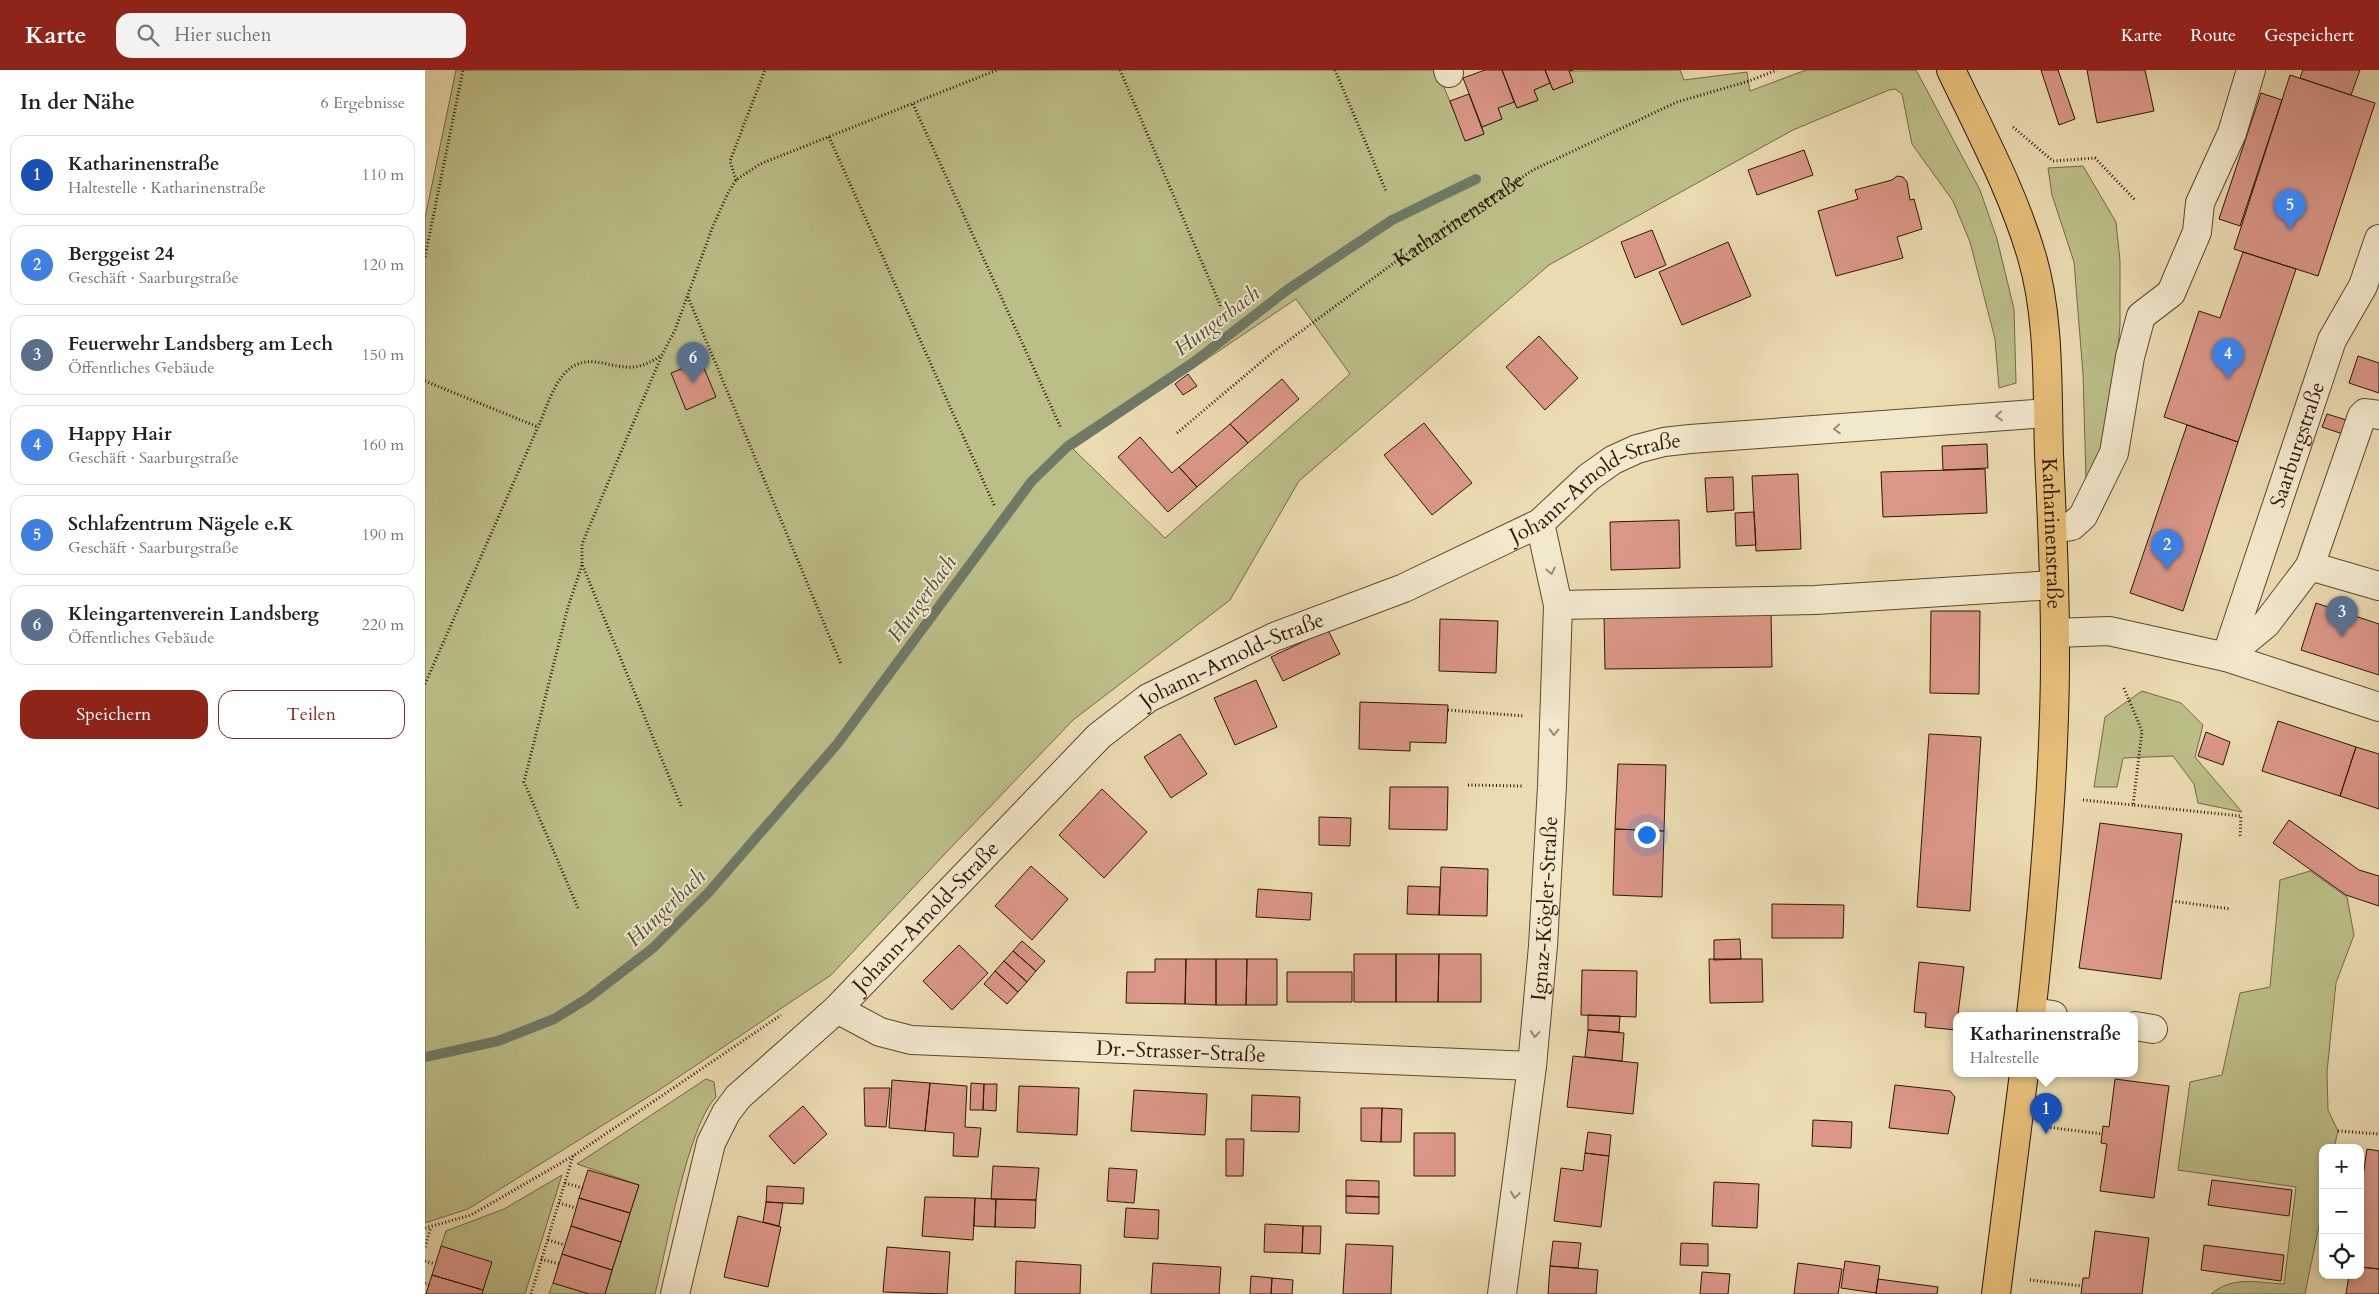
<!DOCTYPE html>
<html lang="de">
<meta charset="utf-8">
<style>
:root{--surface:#fff;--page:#f2f2f2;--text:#202124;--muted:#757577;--line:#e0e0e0;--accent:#8f2418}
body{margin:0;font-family:Cardo,serif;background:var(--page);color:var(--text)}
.controls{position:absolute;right:15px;bottom:15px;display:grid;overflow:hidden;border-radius:10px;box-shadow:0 2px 8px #0003}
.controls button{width:45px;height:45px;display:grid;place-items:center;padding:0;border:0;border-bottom:1px solid var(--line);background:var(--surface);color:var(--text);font:25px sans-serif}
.you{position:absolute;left:1221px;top:764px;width:18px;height:18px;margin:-12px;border:4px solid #fff;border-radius:50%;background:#1a73e8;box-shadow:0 0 0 8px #1a73e833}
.badge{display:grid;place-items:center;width:32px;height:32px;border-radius:50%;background:var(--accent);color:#fff;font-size:16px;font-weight:700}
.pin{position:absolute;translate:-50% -41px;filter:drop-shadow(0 1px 2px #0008)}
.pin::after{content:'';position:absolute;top:26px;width:18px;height:15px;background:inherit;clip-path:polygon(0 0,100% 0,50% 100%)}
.popup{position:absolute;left:1528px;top:942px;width:185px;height:65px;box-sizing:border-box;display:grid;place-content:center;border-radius:10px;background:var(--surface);filter:drop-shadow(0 1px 4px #0005);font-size:16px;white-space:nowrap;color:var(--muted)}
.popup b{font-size:19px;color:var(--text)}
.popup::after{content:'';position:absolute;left:50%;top:100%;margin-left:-10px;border:10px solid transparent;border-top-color:var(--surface)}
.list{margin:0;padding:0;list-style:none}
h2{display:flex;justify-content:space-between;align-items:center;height:65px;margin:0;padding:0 20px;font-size:21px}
h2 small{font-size:16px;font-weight:400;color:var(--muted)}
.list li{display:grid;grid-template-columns:32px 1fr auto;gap:15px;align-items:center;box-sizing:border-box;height:80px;margin:0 10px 10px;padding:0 10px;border:1px solid var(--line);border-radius:15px}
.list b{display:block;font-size:19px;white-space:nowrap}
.list p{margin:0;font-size:16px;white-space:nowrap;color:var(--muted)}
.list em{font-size:16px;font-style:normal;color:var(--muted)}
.actions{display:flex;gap:10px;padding:15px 20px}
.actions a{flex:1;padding:11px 0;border:1px solid var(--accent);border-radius:15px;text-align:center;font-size:18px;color:var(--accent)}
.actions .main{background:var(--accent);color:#fff}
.icon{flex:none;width:28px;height:28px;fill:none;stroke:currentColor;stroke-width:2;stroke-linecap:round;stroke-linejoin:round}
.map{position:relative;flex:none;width:1954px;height:1224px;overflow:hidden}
header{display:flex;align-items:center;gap:30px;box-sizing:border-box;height:70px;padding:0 25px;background:var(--accent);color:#fff}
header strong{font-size:24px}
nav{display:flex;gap:28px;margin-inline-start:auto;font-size:18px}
.search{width:350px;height:45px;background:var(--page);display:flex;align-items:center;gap:12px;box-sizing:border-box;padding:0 18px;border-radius:15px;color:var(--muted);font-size:19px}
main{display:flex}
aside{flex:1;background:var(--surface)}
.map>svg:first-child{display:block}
</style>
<header>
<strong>Karte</strong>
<div class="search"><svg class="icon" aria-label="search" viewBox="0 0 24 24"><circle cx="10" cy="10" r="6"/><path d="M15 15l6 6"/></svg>Hier suchen</div>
<nav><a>Karte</a><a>Route</a><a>Gespeichert</a></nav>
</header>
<main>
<aside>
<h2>In der Nähe<small>6 Ergebnisse</small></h2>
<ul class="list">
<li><span class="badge" style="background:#1a4fb4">1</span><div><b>Katharinenstraße</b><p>Haltestelle · Katharinenstraße</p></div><em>110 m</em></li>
<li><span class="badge" style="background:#3f7fe0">2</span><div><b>Berggeist 24</b><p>Geschäft · Saarburgstraße</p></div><em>120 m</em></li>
<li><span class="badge" style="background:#5c6f8a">3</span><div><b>Feuerwehr Landsberg am Lech</b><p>Öffentliches Gebäude</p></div><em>150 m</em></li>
<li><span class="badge" style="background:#3f7fe0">4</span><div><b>Happy Hair</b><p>Geschäft · Saarburgstraße</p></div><em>160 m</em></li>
<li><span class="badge" style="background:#3f7fe0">5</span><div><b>Schlafzentrum Nägele e.K</b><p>Geschäft · Saarburgstraße</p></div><em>190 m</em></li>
<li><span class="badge" style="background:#5c6f8a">6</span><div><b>Kleingartenverein Landsberg</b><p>Öffentliches Gebäude</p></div><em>220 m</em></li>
</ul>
<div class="actions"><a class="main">Speichern</a><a>Teilen</a></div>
</aside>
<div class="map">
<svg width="1954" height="1224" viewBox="0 0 1954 1224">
<rect width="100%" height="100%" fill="#ebdbb1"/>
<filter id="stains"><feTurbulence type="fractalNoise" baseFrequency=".004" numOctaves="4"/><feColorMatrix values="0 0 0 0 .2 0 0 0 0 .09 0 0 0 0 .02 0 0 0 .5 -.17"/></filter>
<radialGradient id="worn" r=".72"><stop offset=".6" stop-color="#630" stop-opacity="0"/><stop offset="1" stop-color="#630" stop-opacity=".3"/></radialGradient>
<!-- green -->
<path fill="#bcbe88" stroke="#746a46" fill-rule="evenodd" d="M31,0H1012L1041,71L1059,64L1057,57L1077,49L1073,38L1089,32L1092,38L1112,31L1109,20L1125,13L1128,20L1148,12L1144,1L1255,0L1259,10L1322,2L1325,21L1381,0H1491L1555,120L1572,169L1589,239L1591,313L1574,318L1570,269L1545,172L1528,131L1487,74L1477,24L1470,19L1464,20L1368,60L1124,195L874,411L805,530L648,650L516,788L406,905L231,1022L43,1139L0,1153V148ZM871,229L925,304L740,468L648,379Z
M1658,96L1691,152L1695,191V255L1687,342L1668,405L1661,409L1658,304L1649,192L1627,125L1623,98Z
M1717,621L1756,633L1778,655L1770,687L1817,742L1773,733L1769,714L1748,686L1698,688L1692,717H1669L1680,647Z
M1885,801L1922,827L1929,865L1911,913L1902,1002L1903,1040L1913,1061L1909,1078H1898V1136L1880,1224H1786C1809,1205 1833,1213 1859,1214L1871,1117L1753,1100L1765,1012L1797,1005L1815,923L1845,917L1855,810Z
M281,1009L289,1012L291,1027C263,1055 241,1181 230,1224H180L214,1115L152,1094Z
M137,1105L100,1224H57L66,1192L16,1176L21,1161L79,1139Z
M128,1213L164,1224H124Z"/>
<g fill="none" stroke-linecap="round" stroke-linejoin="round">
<!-- stream -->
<path stroke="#6e7a66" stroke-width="10" d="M0,987L73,971L129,949L163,928L228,878L284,822L413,673L606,412L643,376L769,292L862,220L967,150L1051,109"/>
</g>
<!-- building -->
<path fill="#db9788" stroke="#2d1705" d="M1060,0H1077L1089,32L1073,38L1077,49L1057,57L1038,8Z
M1077,0H1120L1125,13L1109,20L1113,30L1092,38Z
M1120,0H1148L1144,1L1148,12L1128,20Z
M1616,0H1633L1650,49L1634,55Z
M1662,0H1720L1729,41L1672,53Z
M1878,0H1935L1926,25L1875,8Z
M1865,5L1950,33L1893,206L1809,179Z
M1836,23L1857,30L1815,156L1794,149Z
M1044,24L1059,64L1040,71L1025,31Z
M1379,80L1388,105L1332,125L1323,100Z
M1472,106L1478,107L1482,112L1485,130L1489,129L1497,159L1472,167L1478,188L1411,206L1393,141L1433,129L1430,120L1467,110Z
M1227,160L1241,195L1210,208L1196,172Z
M1303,172L1326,226L1257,255L1234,202Z
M1818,182L1871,199L1813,372L1739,347L1774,241L1795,248Z
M1114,266L1153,308L1120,340L1081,297Z
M1933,286L1954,293V323L1924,313Z
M276,291L291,327L261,340L246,303Z
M763,304L772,316L758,325L750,314Z
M857,309L874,329L823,373L805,354Z
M1902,344L1928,352L1924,366L1897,357Z
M999,353L1047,413L1007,445L959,385Z
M805,354L823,373L772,417L754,397Z
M1762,355L1813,372L1758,541L1705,523Z
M715,367L747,403L754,397L772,417L743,442L693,387Z
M1562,374L1563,398L1518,400L1517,376Z
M1560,399L1562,443L1458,447L1456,402Z
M1373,404L1376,479L1331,481L1327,406Z
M1308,407L1309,440L1282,442L1280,408Z
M1329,442L1331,475L1311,476L1310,443Z
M1254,450L1255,498L1186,500L1185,452Z
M1891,533L1954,554V605L1876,580Z
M1506,541H1555L1554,624L1505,623Z
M1346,543L1347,597L1180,599L1179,545Z
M1015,549L1073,551L1071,603L1014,601Z
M903,560L915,584L858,611L846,587Z
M831,610L852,657L810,675L789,628Z
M935,632L1023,635L1021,673L985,672V681L934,679Z
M1853,651L1931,677L1915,726L1837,701Z
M1781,662L1805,672L1798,695L1773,686Z
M755,664L782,704L746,728L719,687Z
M1504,664L1556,667L1545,841L1492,837Z
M1931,677L1954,684V739L1915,726Z
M1193,694L1241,695L1239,761L1190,759Z
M965,717H1023L1022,760L964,759Z
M677,719L722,762L679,808L634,765Z
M894,747L926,748L925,776L894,775Z
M1864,750L1934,800L1954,806V836L1921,825L1848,773Z
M1675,753L1757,764L1736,909L1654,898Z
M1190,759L1239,761L1237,827L1188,825Z
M606,796L643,829L607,870L570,836Z
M1016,797L1063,799L1062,846L1014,845Z
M983,816L1015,817L1014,845L982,844Z
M833,819L887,823L885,850L831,847Z
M1347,834L1419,835L1418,868H1347Z
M1315,869L1316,889L1289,890V870Z
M597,871L620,891L611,901L588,881Z
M534,875L563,903L527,940L498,911Z
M588,881L611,901L602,912L579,891Z
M929,884H971V932H929Z
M971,884H1014L1013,932H971Z
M1014,884H1056V932H1013Z
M730,889H761L760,934L701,933L702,902H730Z
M761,889H791V935L760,934Z
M791,889H822L821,935H791Z
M822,889H852V935H821Z
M1284,889H1337L1338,932L1285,933Z
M579,891L602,912L593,922L570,901Z
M1494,892L1539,897L1531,960L1500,957L1501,943L1489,942Z
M1157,900L1212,901L1211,947L1156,945Z
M570,901L593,922L582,934L559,914Z
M862,902H927V932H862Z
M1163,945L1195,946L1194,962L1163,960Z
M1163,960L1199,963L1197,991L1160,987Z
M1148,986L1213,993L1208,1044L1142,1037Z
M1690,1009L1744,1016L1729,1128L1675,1121L1682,1074L1676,1073L1677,1064L1678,1056L1684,1057Z
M467,1010L505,1013L500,1061L464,1058Z
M505,1013L542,1016L540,1057L556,1058L553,1087L528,1086L529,1063L500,1061Z
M546,1013L559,1014L558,1040H545Z
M559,1014H572L571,1041L558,1040Z
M1470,1015L1525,1021L1530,1027L1523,1064L1464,1058Z
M594,1016L654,1018L652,1065L592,1062Z
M439,1018H465L461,1057L440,1056Z
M709,1020L782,1024L780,1065L706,1061Z
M827,1025L875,1027L874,1062L826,1061Z
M378,1036L402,1064L369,1094L344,1066Z
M936,1038H957L956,1072L936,1071Z
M957,1038L977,1039L976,1072H956Z
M1388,1050L1427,1052L1426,1078L1387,1076Z
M1163,1062L1186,1065L1184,1086L1160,1083Z
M989,1063H1030V1106H989Z
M801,1069H819L818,1106H801Z
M1942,1079L1954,1081V1199L1935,1197V1127Z
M1160,1083L1184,1086L1176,1157L1129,1151L1136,1098L1158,1101Z
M568,1096L614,1098L611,1130L566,1129Z
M684,1098L712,1100L709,1133L682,1131Z
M163,1100L214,1115L205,1143L154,1128Z
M921,1110L954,1111V1127L921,1126Z
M1787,1110L1867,1120L1864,1146L1783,1135Z
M1289,1112L1334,1114L1332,1158L1287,1156Z
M342,1116L379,1118L378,1134L341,1132Z
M921,1126L954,1127V1144L921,1143Z
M500,1127L550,1128L548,1170L497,1166Z
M154,1128L205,1143L196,1172L146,1156Z
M550,1128L571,1129L570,1157L549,1156Z
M571,1129L611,1130L610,1158L570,1157Z
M341,1132L358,1133L354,1156L338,1152Z
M701,1138L734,1140L733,1169L699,1167Z
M313,1146L356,1157L343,1217L299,1207Z
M840,1154L878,1156L877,1183L839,1182Z
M146,1156L196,1172L187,1200L137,1184Z
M878,1156H896L895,1184L877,1183Z
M1670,1161L1724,1168L1717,1224H1656L1658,1208H1664Z
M1128,1171L1156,1173L1153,1198L1125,1196Z
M1256,1173L1283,1174V1196L1255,1195Z
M921,1174L968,1176L966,1224H918Z
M1779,1175L1859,1185L1856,1211L1776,1200Z
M16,1176L67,1192L58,1220L7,1205Z
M462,1177L525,1182L522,1224L458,1222Z
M137,1184L187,1200L180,1224H164L128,1213Z
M591,1191L656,1195L655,1224H590Z
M1420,1191L1455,1196L1451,1223L1416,1218Z
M728,1193L796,1197L794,1224H726Z
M1373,1193L1417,1199L1413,1224H1369Z
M1125,1196L1173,1200L1171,1224H1123Z
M1935,1197L1954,1199V1224H1921L1924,1205H1935Z
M1277,1202L1305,1204L1303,1224H1275Z
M7,1205L58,1220L57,1224H1Z
M826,1206L847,1208L846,1224H825Z
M847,1208L868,1210L867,1224H846Z
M1453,1209L1513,1217L1512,1224H1451Z"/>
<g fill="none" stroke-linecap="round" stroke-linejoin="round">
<defs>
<g id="minor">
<path d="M1023,0L1024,3"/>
<path d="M1628,459L1647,456L1658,446L1689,383L1705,287L1716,246L1746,223L1772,162L1775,133L1807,63L1826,0"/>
<path d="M1885,496L1954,516"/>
<path d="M1133,535L1390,530L1629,515"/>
<path d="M1630,563L1684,561L1801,587L1954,637"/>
<path id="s2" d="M1801,587L1907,270L1938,216L1954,169"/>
<path d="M1801,587L1841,554L1885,496L1937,346L1940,343L1954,345"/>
<path id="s3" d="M412,939L455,962L486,970L1107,996"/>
<path d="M1607,942L1628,945"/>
<path d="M1710,956L1728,959"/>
<path id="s4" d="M250,1224L286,1073L301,1043L313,1027L412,939L674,666L723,628L849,567L979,518L1115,453L1164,407L1188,390L1212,379L1239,372L1265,369L1623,343"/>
<path id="s5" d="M1077,1224L1107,996L1118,876L1127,716L1133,535L1115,453"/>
</g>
<g id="major">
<path id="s6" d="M1526,0C1555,61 1588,122 1607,187C1625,249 1622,319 1624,384C1628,471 1632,558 1629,646C1626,745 1617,846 1606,945"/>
<path d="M1571,1224L1599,1003"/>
</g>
</defs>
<!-- minor casing -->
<use href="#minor" stroke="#5c4830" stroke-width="30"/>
<!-- major casing -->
<use href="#major" stroke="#2d1705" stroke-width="30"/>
<!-- path -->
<g stroke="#2d1705" stroke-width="3" stroke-dasharray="1 2.5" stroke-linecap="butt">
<path d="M695,0L796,237"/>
<path d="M910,0L961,121"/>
<path d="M488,34L636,358"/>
<path d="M1588,57L1628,91L1670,88L1711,131"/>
<path d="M404,67L570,437"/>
<path d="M311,110L305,91L340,0"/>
<path d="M0,187L38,0"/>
<path d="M263,227L416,594"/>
<path d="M0,311L113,357"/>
<path id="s1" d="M752,363L848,282L973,190L1108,100L1252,32L1324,11L1352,0"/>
<path d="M0,614L113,357C121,340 127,316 141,302C162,281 184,299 208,297C219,296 228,291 237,285"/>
<path d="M1699,618L1717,661L1708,735L1816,746L1815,766"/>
<path d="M1023,640L1099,646"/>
<path d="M1043,715L1098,716"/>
<path d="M1658,730L1708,735"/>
<path d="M256,736L157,494V474L237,285L250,260L288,156L303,123L311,110L335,94L572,0"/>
<path d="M1747,831L1806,839"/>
<path d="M153,838L99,712L143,537L157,495"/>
<path d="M1622,1057L1677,1064"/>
<path d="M1913,1061L1954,1064"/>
<path d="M140,1113L158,1118"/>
<path d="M134,1133L151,1138"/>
<path d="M0,1158L46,1145L148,1086L356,945"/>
<path d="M123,1170L140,1175"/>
<path d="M0,1177L6,1157"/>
<path d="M116,1189L134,1194"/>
<path d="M0,1191L10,1194"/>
<path d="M1605,1210L1657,1216"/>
<path d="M0,1213L4,1215"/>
<path d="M106,1224L148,1086"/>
</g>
<!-- minor -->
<use href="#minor" stroke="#f2e8cc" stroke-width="28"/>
<!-- major -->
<use href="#major" stroke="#e6be78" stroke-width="28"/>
</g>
<!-- one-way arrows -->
<defs><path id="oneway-chevron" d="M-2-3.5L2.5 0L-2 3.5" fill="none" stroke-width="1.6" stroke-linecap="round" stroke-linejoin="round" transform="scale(1.25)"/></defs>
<g stroke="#998a72">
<use href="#oneway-chevron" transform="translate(1574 346) rotate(175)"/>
<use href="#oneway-chevron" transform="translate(1412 359) rotate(176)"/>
<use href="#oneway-chevron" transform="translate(1126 501) rotate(78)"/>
<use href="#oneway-chevron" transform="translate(1129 662) rotate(92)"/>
<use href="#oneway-chevron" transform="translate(1110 964) rotate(95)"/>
<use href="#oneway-chevron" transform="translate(1090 1125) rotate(98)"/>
</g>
<g text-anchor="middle" stroke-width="4" stroke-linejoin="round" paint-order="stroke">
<!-- street labels -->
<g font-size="21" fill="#2d1705" stroke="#f2e8cc">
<text dy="7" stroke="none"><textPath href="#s1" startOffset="354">Katharinenstraße</textPath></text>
<text dy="7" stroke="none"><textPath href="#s2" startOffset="224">Saarburgstraße</textPath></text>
<text dy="7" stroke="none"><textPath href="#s4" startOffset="1279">Johann-Arnold-Straße</textPath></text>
<text dy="7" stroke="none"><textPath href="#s6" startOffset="482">Katharinenstraße</textPath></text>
<text dy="7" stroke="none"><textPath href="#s4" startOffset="874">Johann-Arnold-Straße</textPath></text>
<text dy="7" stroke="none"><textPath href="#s5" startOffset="388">Ignaz-Kögler-Straße</textPath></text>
<text dy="7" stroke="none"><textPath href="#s4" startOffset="469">Johann-Arnold-Straße</textPath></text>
<text dy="7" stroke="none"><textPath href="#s3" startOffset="351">Dr.-Strasser-Straße</textPath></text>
</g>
<!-- water labels -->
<g font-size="22" font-style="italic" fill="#53513e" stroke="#f2e8cc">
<text transform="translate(791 250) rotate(-37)" y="8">Hungerbach</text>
<text transform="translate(496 528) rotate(-54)" y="8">Hungerbach</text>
<text transform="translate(240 837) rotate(-44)" y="8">Hungerbach</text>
</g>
</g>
<rect width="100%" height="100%" filter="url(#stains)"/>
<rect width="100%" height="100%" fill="url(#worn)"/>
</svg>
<div class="controls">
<button>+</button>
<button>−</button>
<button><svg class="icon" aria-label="locate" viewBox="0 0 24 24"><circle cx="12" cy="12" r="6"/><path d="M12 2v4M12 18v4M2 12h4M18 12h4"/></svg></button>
</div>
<div class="you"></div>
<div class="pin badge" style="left:1621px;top:1064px;background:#1a4fb4">1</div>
<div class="popup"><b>Katharinenstraße</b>Haltestelle</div>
<div class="pin badge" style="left:1742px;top:500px;background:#3f7fe0">2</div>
<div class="pin badge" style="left:1917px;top:567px;background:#5c6f8a">3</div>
<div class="pin badge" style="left:1803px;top:309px;background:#3f7fe0">4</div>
<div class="pin badge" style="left:1865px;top:160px;background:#3f7fe0">5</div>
<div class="pin badge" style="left:268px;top:313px;background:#5c6f8a">6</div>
</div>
</main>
